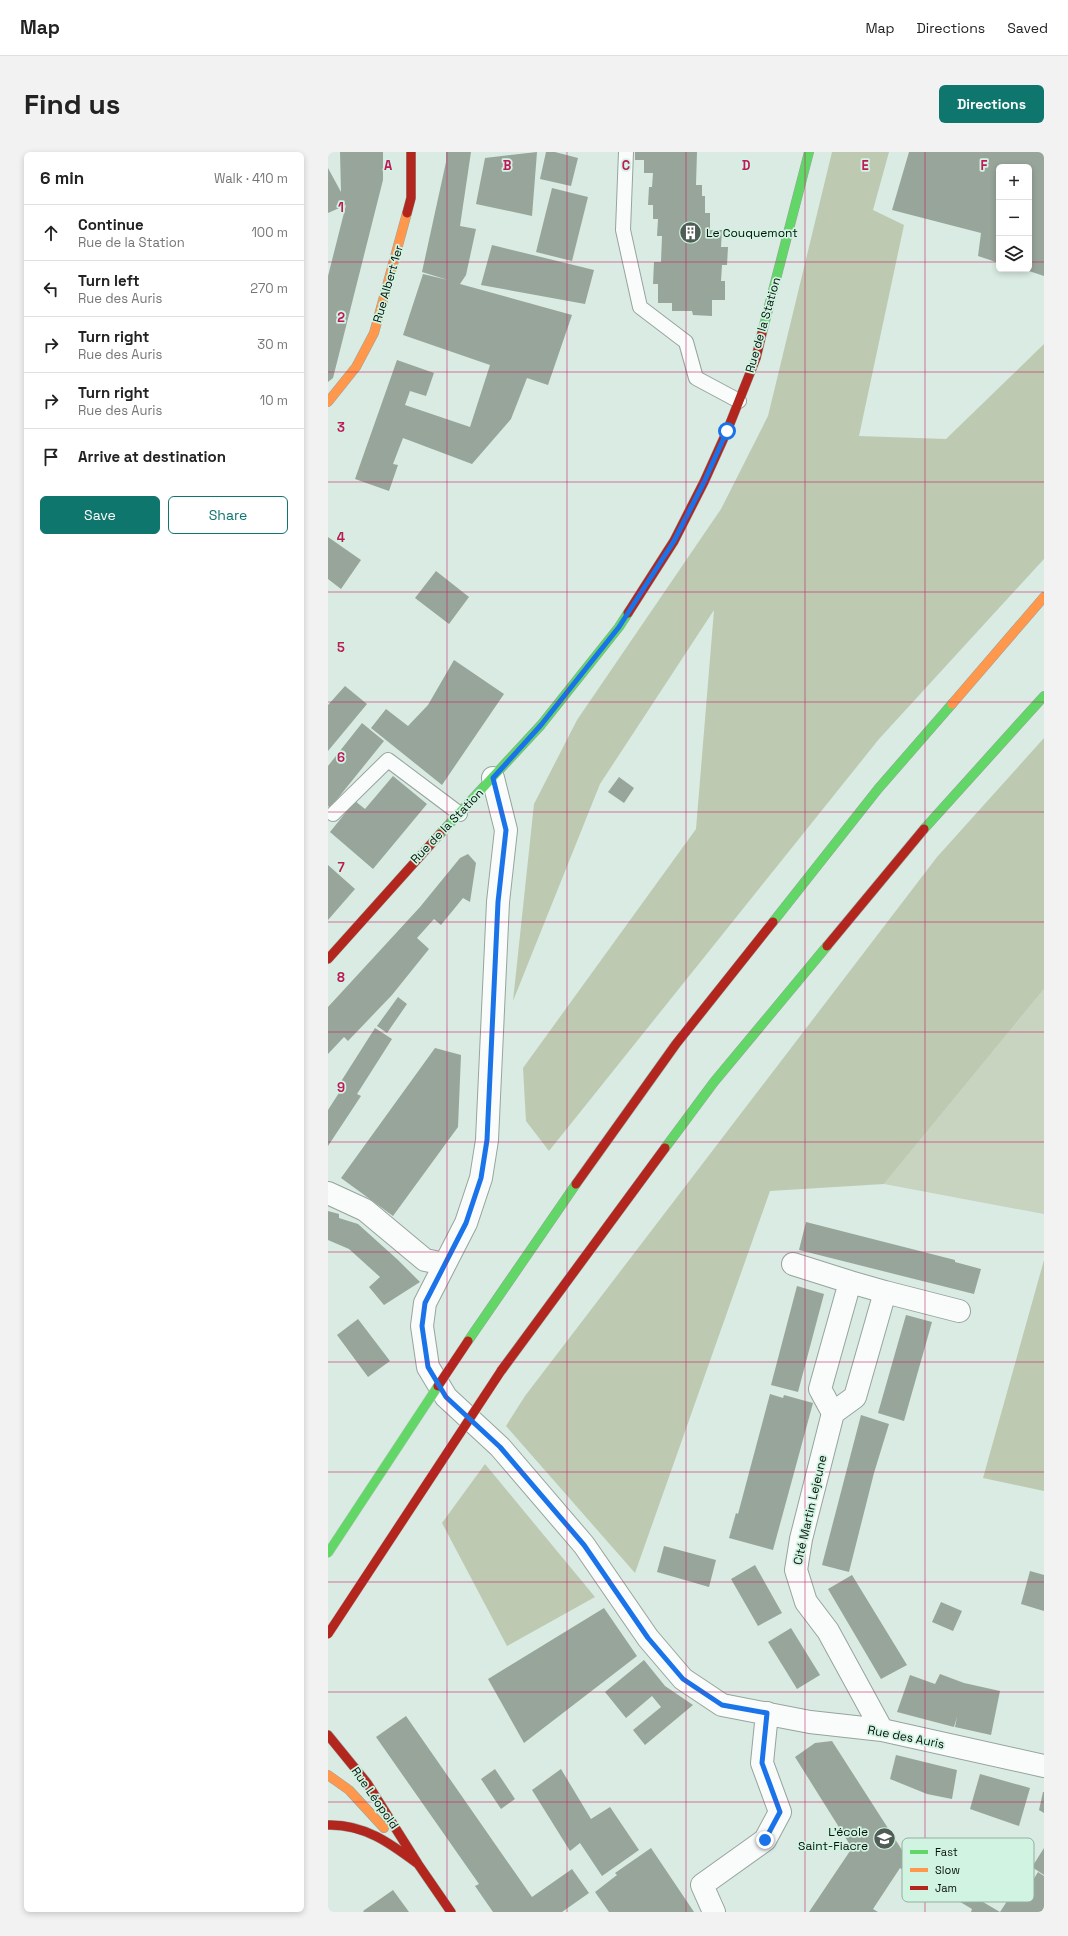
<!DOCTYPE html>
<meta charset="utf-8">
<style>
:root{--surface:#fff;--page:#f2f2f2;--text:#222;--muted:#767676;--line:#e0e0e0;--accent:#0f766e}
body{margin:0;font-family:"Space Grotesk",sans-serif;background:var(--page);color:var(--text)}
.controls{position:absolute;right:12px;top:12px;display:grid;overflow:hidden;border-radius:6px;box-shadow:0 2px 6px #0003}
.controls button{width:36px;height:36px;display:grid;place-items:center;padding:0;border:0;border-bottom:1px solid var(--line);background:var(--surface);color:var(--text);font:20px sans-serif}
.stop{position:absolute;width:12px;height:12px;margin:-9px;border:3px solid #1a73e8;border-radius:50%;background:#fff}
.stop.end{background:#1a73e8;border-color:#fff;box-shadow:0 1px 4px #0008}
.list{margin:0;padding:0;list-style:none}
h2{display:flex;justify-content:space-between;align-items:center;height:52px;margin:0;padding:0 16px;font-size:17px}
h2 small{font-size:13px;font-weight:400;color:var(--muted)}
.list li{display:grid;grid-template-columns:26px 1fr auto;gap:12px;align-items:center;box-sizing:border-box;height:56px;padding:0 16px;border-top:1px solid var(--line)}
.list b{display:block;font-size:15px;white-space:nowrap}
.list p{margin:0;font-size:13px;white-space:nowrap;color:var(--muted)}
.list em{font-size:13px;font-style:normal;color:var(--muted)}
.actions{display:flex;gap:8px;padding:12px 16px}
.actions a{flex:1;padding:9px 0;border:1px solid var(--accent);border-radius:6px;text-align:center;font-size:14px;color:var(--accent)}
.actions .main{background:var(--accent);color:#fff}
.icon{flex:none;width:22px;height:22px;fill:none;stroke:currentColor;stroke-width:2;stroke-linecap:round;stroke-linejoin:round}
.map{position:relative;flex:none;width:716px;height:1760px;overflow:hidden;border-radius:6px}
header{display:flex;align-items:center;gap:24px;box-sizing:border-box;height:56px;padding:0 20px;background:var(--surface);border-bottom:1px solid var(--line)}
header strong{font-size:19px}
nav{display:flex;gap:22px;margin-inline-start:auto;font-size:14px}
.intro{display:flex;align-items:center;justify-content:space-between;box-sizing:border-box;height:96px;padding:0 24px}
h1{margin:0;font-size:28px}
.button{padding:10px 18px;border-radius:6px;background:var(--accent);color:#fff;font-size:14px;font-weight:700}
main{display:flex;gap:24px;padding:0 24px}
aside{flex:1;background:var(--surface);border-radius:6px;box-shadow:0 2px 6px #0003}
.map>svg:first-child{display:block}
</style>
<header>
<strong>Map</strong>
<nav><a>Map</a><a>Directions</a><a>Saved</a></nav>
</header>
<div class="intro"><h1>Find us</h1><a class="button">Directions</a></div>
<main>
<aside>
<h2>6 min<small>Walk · 410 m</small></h2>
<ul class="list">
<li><svg class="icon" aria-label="ahead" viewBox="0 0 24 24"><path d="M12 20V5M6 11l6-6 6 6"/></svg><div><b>Continue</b><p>Rue de la Station</p></div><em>100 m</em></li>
<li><svg class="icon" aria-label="left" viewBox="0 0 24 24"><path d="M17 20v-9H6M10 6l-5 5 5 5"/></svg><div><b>Turn left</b><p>Rue des Auris</p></div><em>270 m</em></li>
<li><svg class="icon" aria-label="right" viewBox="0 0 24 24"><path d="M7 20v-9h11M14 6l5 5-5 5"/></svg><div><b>Turn right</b><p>Rue des Auris</p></div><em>30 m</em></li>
<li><svg class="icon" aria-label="right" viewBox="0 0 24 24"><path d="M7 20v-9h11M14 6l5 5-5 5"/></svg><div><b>Turn right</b><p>Rue des Auris</p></div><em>10 m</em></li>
<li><svg class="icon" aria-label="arrive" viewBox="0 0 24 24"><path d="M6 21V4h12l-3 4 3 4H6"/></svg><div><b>Arrive at destination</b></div></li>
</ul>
<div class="actions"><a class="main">Save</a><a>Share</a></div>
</aside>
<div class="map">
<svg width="716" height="1760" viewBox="0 0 716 1760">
<rect width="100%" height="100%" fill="#d9ebe2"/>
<!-- green -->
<path fill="#c8d3c0" d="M716,837V1062L556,1032Z"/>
<!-- forest -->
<path fill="#bdcab1" d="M504,0H561L545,58L576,73L531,284L618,287L716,192V407L551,587L221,999L198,969L195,916L368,677L386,458L272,632L185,849L206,652L249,568L393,357L440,264Z
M716,586V837L556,1032L442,1039L307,1421L178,1274L197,1244L609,705Z
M716,1108V1339L655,1326Z
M157,1312L267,1445L179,1494L114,1371Z"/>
<!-- building -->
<path fill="#98a59a" d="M12,0H55V28L5,226L0,230V124L18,53L0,61V16L13,40Z
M118,0H143L132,74L148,77L138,123L132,132L244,163L220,233L199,226L183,267L144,312L75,286L65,312L70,313L61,339L27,327L69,208L106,221L98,244L82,239L77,253L142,275L162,213L75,183L95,122L120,128L94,120L118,10Z
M209,0L204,64L148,52L157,6Z
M218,0H227L250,6L243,34L212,27Z
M307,0H369L368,33H374V44H377V61H382V78H394L393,95H400L399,113H394L393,129H397V148H384V164L365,163L364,159H344V151H330V132H325L326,110H333L334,84H329L330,67H325V53H320L321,35H324L325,21H316V8H307Z
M581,0H716V124L695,117H701V15H671V111L650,104L653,81L564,58Z
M224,36L260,45L244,109L208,100Z
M164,93L266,118L257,152L153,133Z
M0,385L33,408L13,437L0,427Z
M108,419L141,445L121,472L87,446Z
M126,508L176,542L114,633L43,576L58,557L80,574L100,553Z
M17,534L39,552L0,599V553Z
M34,571L56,589L2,656L0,654V614Z
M65,624L99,652L45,717L2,680L27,649L37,657Z
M291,625L306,636L296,651L280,640Z
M140,702L148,711L142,750L135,746L113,773L106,767L89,786L101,797L64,843L20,889L16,885L0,902V855L92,755L132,706Z
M0,713L27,737L0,768Z
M70,845L79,852L59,881L49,874Z
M47,876L64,887L29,942L33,944L0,994V958L16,933L12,931Z
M107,896L133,903L130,975L65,1064L13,1026Z
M0,1059L11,1062V1066L30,1072L70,1108L92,1130L56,1153L41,1135L52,1125L21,1097L0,1088Z
M478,1070L627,1108V1110L653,1117L646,1142L471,1098Z
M469,1134L496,1142L470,1240L443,1233Z
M578,1163L604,1170L576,1269L550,1261Z
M30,1167L62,1209L40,1225L9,1183Z
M442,1242L455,1246L456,1243L485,1251L445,1398L401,1386L408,1361L410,1362Z
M533,1263L561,1272L546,1321L521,1420L494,1413Z
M336,1394L388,1408L381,1435L329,1420Z
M427,1413L454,1461L430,1474L403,1427Z
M702,1419L716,1423V1459L693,1452Z
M524,1423L579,1513L553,1527L500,1437Z
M613,1450L634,1459L625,1479L604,1470Z
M276,1456L309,1504L196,1591L160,1527Z
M463,1476L492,1523L469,1537L440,1490Z
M316,1508L337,1534L365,1553L317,1593L305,1578L333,1555L324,1544L298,1566L277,1540Z
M612,1522L636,1531L672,1539L663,1583L627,1575L629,1565L626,1575L569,1560L582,1523L607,1532Z
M78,1564L204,1745L244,1717L261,1741L234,1760H165L147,1734L151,1732L48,1585Z
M504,1589L574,1698L602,1719L595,1730L572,1716L545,1757L550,1760H481L524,1696L467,1605L487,1591Z
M568,1603L629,1618L624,1647L599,1642L562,1627Z
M167,1617L187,1647L173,1657L153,1627Z
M233,1617L263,1667L282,1655L311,1698L274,1724L252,1691L242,1699L204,1638Z
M652,1622L702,1636L691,1674L642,1657Z
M715,1640H716V1661L711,1658Z
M323,1696L366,1760H281L267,1740L289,1723L287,1721Z
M716,1696V1723L704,1715Z
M710,1720L716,1724V1760H672L687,1737L696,1743Z
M614,1726L672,1760H643L644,1757L609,1736Z
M65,1738L81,1760H36L35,1759Z"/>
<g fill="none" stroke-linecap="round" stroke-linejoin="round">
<defs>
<path id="lane" d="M298,0L295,78L312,155L358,190L368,226L411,249
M5,662L60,608L132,662"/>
<path id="street" d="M165,626L178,678L170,750L159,988L153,1026L138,1071L97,1151L94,1174L100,1215L118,1245L172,1295L256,1393L320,1486L355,1527L394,1553L482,1570L554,1578L716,1614
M0,1041L37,1058L97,1108L117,1112
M465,1112L522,1130
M557,1140L631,1159
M505,1261L492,1237L522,1130L557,1140L527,1245L505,1261L473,1387L468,1418L478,1450L500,1479L554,1578
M386,1760L374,1733L437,1688L452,1660L434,1611L439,1561"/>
<path id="fast" d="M434,181L481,0
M596,677L716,544
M112,682L213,573L291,475L300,461
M445,770L550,637L624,552
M337,996L386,930L499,794
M140,1189L248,1032"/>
<path id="slow" d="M0,250L28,215L46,181L79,61
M624,552L716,445
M0,1623L21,1638L56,1676"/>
<path id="jam" d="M79,61L83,46V0
M300,461L346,389L376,330L399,279L428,206L434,181
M499,794L596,677
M0,807L112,682
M248,1032L348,892L445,770
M173,1219L337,996
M0,1583L39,1631L90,1712L123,1760
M0,1673C36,1672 62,1691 90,1712"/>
</defs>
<!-- lane casing -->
<use href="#lane" stroke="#96a49d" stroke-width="16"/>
<!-- street casing -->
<use href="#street" stroke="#96a49d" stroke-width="24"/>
<!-- fast casing -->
<use href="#fast" stroke="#96a49d" stroke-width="10"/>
<!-- slow casing -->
<use href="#slow" stroke="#96a49d" stroke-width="10"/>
<!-- jam casing -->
<use href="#jam" stroke="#96a49d" stroke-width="10"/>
<!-- lane -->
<use href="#lane" stroke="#f9fcfb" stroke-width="14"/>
<!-- street -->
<use href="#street" stroke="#f9fcfb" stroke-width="22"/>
<!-- fast -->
<use href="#fast" stroke="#63d668" stroke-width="9"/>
<!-- slow -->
<use href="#slow" stroke="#ff974d" stroke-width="9"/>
<!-- jam -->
<use href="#jam" stroke="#b3261e" stroke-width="9"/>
<defs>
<path id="fast-bridge" d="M0,1401L110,1234"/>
<path id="jam-bridge" d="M110,1234L140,1189
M0,1482L173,1219"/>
</defs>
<!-- fast-bridge casing -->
<use href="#fast-bridge" stroke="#c0c8c4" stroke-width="10" stroke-linecap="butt"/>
<!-- jam-bridge casing -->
<use href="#jam-bridge" stroke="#c0c8c4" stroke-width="10" stroke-linecap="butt"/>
<!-- fast-bridge -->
<use href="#fast-bridge" stroke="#63d668" stroke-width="9"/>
<!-- jam-bridge -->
<use href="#jam-bridge" stroke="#b3261e" stroke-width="9"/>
</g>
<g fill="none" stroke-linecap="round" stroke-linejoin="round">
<!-- route -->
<path stroke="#1a73e8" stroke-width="5" d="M399,279L376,330L346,389L291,475L213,573L165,626L178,678L170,750L159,988L153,1026L138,1071L97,1151L94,1174L100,1215L118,1245L172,1295L256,1393L320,1486L355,1527L394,1553L439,1561L434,1611L452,1660L437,1688"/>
</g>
<!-- grid -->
<path fill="none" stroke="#c2185b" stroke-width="1" stroke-opacity="0.55" d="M119,0V1760M239,0V1760M358,0V1760M477,0V1760M597,0V1760M0,110H671M701,110H716M0,220H716M0,330H716M0,440H716M0,550H716M0,660H716M0,770H716M0,880H716M0,990H716M0,1100H716M0,1210H716M0,1320H716M0,1430H716M0,1540H716M0,1650H716"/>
<!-- icons -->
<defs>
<symbol id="building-disc" viewBox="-11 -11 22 22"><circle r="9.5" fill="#505d56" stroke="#d1f3e1"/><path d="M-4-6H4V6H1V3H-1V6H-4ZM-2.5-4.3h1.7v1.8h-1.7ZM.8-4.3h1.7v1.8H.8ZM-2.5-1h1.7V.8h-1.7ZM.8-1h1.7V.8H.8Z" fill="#fff"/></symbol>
<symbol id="school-disc" viewBox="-11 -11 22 22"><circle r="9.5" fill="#505d56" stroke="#d1f3e1"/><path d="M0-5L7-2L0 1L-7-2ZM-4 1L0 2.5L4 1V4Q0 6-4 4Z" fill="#fff"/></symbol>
</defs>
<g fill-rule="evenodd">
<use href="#building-disc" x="350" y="68" width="25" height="25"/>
<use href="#school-disc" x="544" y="1674" width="25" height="25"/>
</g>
<g text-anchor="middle" stroke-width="3.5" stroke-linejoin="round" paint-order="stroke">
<!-- poi labels -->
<g font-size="12" fill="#06110b" stroke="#d1f3e1" text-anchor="start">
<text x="378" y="85">Le Couquemont</text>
<text x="540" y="1684" text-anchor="end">L’école<tspan x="540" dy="14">Saint-Fiacre</tspan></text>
</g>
<!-- street labels -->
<g font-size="12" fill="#06110b" stroke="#d1f3e1">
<text transform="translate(60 132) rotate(-74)" y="4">Rue Albert 1er</text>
<text transform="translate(435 173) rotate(-74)" y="4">Rue de la Station</text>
<text transform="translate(119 674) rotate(-46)" y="4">Rue de la Station</text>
<text transform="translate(482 1358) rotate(-77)" y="4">Cité Martin Lejeune</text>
<text transform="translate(578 1585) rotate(11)" y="4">Rue des Auris</text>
<text transform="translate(47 1646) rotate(55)" y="4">Rue Léopold</text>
</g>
</g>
<!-- legend -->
<rect x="574" y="1686" width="132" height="64" rx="6" fill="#d1f3e1" stroke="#94afa1" stroke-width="1"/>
<rect x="582" y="1698" width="18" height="4" fill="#63d668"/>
<rect x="582" y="1716" width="18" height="4" fill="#ff974d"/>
<rect x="582" y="1734" width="18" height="4" fill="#b3261e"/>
<g font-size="11" fill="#06110b">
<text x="607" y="1704">Fast</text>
<text x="607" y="1722">Slow</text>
<text x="607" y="1740">Jam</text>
</g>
<g font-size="13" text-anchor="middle" font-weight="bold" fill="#c2185b" stroke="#d1f3e1" stroke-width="3.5" stroke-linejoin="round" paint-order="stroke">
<text x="60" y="18">A</text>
<text x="179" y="18">B</text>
<text x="298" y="18">C</text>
<text x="418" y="18">D</text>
<text x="537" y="18">E</text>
<text x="656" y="18">F</text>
<text x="13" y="60">1</text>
<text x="13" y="170">2</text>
<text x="13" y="280">3</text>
<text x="13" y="390">4</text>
<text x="13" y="500">5</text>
<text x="13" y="610">6</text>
<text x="13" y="720">7</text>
<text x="13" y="830">8</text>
<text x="13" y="940">9</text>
</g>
</svg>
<div class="controls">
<button>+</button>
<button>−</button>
<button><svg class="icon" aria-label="layers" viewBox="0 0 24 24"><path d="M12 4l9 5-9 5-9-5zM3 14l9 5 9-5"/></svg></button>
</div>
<div class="stop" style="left:399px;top:279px"></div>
<div class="stop end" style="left:437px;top:1688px"></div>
</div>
</main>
